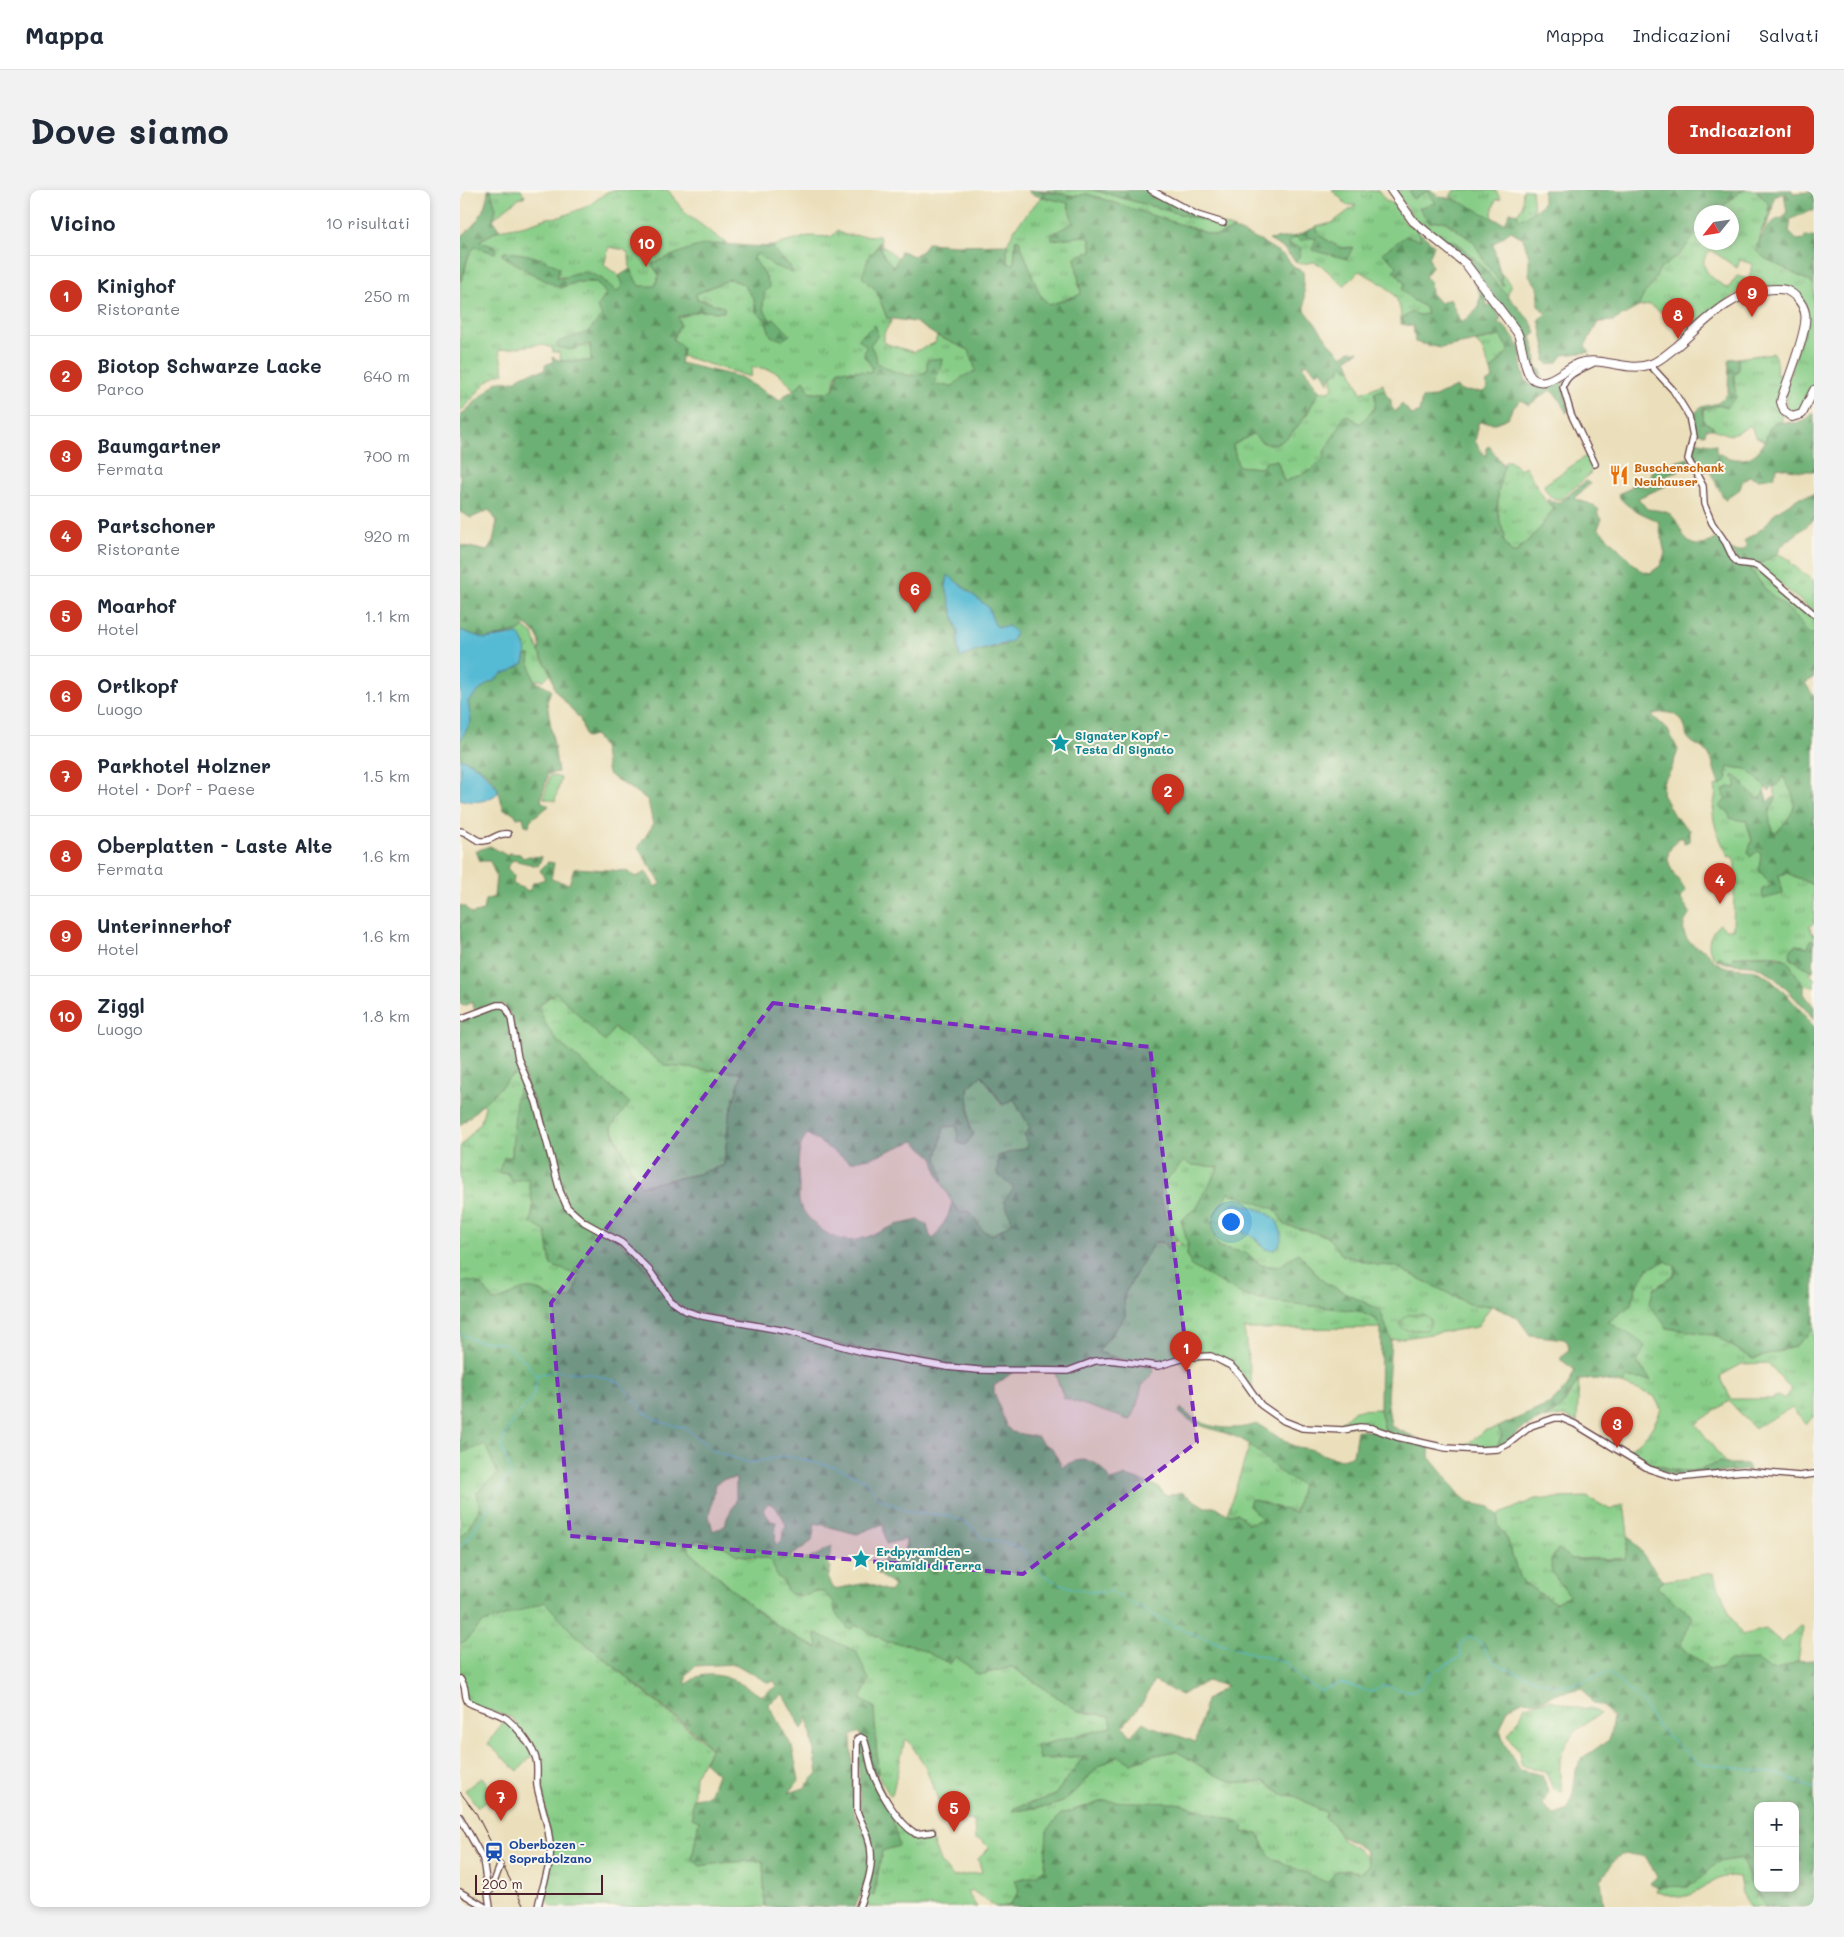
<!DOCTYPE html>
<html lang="it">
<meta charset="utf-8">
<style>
:root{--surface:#fff;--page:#f2f2f3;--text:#1f2937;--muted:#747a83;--line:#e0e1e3;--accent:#c8321e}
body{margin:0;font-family:Mali,sans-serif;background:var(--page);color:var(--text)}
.controls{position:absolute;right:15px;bottom:15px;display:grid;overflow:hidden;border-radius:10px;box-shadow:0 2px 8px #0003}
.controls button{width:45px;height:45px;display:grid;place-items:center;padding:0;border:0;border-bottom:1px solid var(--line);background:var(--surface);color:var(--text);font:25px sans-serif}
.compass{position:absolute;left:1234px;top:15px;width:45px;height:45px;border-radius:50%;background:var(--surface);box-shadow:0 2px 8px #0003;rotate:240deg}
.scale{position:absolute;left:15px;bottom:12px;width:128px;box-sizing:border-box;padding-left:5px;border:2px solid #4a1f2b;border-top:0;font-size:14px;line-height:18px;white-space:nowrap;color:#4a1f2b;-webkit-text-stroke:4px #fbf7ec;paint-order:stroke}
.you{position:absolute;left:770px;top:1031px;width:18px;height:18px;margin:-12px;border:4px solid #fff;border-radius:50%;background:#1a73e8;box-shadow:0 0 0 8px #1a73e833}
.badge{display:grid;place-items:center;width:32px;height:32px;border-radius:50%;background:var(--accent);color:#fff;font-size:16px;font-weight:700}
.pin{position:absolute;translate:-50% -41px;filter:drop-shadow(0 1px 2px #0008)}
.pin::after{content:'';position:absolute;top:26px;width:18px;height:15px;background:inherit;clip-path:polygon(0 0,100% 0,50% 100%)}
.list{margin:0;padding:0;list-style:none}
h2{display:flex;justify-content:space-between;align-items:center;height:65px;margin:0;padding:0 20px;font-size:21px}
h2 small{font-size:16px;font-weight:400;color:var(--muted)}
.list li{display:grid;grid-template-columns:32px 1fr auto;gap:15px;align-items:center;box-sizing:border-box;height:80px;padding:0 20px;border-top:1px solid var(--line)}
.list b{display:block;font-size:19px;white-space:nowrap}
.list p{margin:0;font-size:16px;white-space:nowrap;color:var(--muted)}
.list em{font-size:16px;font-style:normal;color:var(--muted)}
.map{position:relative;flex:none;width:1354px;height:1717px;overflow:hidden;border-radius:10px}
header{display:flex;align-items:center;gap:30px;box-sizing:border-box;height:70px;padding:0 25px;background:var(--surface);border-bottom:1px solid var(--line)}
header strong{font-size:24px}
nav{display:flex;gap:28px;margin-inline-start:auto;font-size:18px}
.intro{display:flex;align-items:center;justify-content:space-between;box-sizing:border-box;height:120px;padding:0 30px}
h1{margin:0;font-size:35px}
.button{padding:12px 22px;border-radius:10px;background:var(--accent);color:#fff;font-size:18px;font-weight:700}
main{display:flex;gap:30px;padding:0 30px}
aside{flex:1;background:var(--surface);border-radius:10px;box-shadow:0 2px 8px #0003}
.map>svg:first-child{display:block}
</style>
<header>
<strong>Mappa</strong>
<nav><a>Mappa</a><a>Indicazioni</a><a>Salvati</a></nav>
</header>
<div class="intro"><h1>Dove siamo</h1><a class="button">Indicazioni</a></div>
<main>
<aside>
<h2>Vicino<small>10 risultati</small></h2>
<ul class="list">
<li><span class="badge">1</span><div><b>Kinighof</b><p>Ristorante</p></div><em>250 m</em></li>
<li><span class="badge">2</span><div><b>Biotop Schwarze Lacke</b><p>Parco</p></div><em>640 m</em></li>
<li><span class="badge">3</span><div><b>Baumgartner</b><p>Fermata</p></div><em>700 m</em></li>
<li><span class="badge">4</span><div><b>Partschoner</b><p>Ristorante</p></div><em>920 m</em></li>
<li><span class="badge">5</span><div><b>Moarhof</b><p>Hotel</p></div><em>1.1 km</em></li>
<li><span class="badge">6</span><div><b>Ortlkopf</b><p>Luogo</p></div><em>1.1 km</em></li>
<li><span class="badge">7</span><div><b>Parkhotel Holzner</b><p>Hotel · Dorf - Paese</p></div><em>1.5 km</em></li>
<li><span class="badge">8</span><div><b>Oberplatten - Laste Alte</b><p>Fermata</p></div><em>1.6 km</em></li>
<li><span class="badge">9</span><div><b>Unterinnerhof</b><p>Hotel</p></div><em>1.6 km</em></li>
<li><span class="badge">10</span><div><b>Ziggl</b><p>Luogo</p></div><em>1.8 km</em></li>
</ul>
</aside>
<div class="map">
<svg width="1354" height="1717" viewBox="0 0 1354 1717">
<defs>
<pattern id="grass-tufts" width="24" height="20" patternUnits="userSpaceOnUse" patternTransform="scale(1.25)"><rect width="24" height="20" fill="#87cd87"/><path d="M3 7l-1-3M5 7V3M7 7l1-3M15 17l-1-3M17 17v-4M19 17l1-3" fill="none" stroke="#70a66f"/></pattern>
<pattern id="forest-firs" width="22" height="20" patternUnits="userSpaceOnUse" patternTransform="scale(1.25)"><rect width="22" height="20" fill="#6db074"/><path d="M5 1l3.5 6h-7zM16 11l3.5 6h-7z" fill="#5c8f5f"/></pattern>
<pattern id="wetland-marsh" width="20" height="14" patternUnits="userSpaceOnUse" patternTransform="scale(1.25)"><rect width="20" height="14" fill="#87cd87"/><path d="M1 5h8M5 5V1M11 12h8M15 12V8" fill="none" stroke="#70a66f"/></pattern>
</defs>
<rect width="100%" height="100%" fill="#fbf7ec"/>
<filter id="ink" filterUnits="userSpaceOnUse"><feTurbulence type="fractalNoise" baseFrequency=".02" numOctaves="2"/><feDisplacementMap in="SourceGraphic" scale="10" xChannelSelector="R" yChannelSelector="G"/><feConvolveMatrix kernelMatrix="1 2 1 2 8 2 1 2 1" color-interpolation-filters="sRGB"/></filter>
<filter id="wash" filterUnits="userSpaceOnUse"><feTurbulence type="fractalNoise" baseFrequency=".0096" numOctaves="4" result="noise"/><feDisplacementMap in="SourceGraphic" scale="20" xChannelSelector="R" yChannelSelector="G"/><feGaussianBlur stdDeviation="1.12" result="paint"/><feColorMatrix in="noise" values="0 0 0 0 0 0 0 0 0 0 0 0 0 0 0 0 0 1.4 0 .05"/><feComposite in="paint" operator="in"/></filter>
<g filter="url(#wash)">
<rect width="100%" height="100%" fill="#ebdfbb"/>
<!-- grass -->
<path fill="url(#grass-tufts)" stroke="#687659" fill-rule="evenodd" d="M28,0H61L65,6L58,9L33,29L36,19L30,1L28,2Z
M153,0H208L224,22L267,54L240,56L192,75L199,85L195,97H179L170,79L169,65L165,60L149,57L144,75L159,86L163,94L157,103L140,87H97L99,77L42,65L69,82L100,98L116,92H138L146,104L142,126L128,142L132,171H101L99,162H93L92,158L81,154L39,160L44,183C25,186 14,210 0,222V92C8,79 4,68 15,57L35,63L36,58L19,51L39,40L66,35L87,28L100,27L128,16L147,2Z
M578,0H633L756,34L758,33L774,39L756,46L627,4L617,6Z
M872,0L919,1L926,11L932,13L946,34C955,34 958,43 961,51L946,46L937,77L934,81L945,94L953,110L965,117L967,125H959L952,122L941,129C941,101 921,93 899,81L884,96L861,75L854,72L841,74L835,71L839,67L826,53L836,47L857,48L852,60L887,68L892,58H880L859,45L856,37L872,33L896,15H887Z
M935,0H949L953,8L967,1L976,13L960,18L969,32L984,31L1014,52L1024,71L1043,94L1040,82L1051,95L1047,107L1017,71L995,52L984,51L955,30Z
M994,0H1035L1041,9L1036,10L1032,22L1033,29L990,7Z
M1063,0H1072L1074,20L1067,27L1059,29L1057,24L1062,17Z
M1285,0H1296L1308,13L1309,25L1305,32L1296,61L1354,94V194L1340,221L1332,223C1309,209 1354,140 1345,113C1342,107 1333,102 1327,98L1276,104L1254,119L1229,139L1189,115L1178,117L1184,104L1190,98L1200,79L1221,63L1241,37L1242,52H1272V22H1256L1280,2ZM1251,60L1277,78L1280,70L1292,74L1289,89L1277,86L1268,99C1255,90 1232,76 1251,60Z
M581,7L607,12L613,33L592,44L625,46L630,49L632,61L615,67L621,104L589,115L579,103L559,50H555L554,74L547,73V54L556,37Z
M377,41L385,45L419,46L421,54L438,68L434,78L424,66L419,53L413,64L410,63L416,100L427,128L432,130L424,143V153L453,162L475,153L477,146L509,160L516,181L502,187L493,196H473L481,176V168C477,172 472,179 466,182C448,190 433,182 417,173L416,166L410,155L418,145L415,135L404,166L412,177V182L379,180L375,187L373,200L362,203H350L344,190L334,201C321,181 315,180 293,177L290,187L222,166L223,158L213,149L220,135L218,128L239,121L264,122L248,111L237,109L236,104L270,89L283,94L294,109L296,122L305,129L311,146L310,130L303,118L305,85L292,67L298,64L331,77L315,64L313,56L349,46L371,47Z
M1040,146L1049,160L1031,181L1022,159L1015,152Z
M1313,163L1317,171L1316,185L1327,183L1318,212V218L1322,225V232H1315L1310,236L1305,251L1295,246L1291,236L1270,245L1253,239V237L1243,231V219L1261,215L1267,217L1274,186L1279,179L1278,168Z
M882,173L887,179H891L901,203L923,194L924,199L914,203C919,219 910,223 900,234L888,225L864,262V269L851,280L824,292L817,270L801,278L778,276L773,255L793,244L803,253L846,226L859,201L867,202L873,198C869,186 874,182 882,173Z
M1128,263L1133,274L1130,284L1101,309C1091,310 1087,304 1084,295L1126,266Z
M1045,271H1050L1060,279L1065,276L1086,312L1094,318L1082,336L1054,364L1052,363L1043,350L1045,345C1033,321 1038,296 1045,271Z
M1318,364L1331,370L1330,373L1354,391V422L1297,375Z
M1294,377L1354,426V445L1347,443L1337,427L1307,401L1291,380Z
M63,437L73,444L79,462L90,481V484L84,490H74L69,472L70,465H66L65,455L58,444L36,447L59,441Z
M1268,577L1287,579L1306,598L1300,609L1291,606L1281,590L1276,591L1275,598L1265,603C1267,615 1282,620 1286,631C1291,642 1291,657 1301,663L1323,704L1319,685L1327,683L1354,695V734L1350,736L1351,742L1354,744V751L1351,750L1348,757L1337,755L1331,769L1353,781L1349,783L1354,788V798L1349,795L1344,796C1338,789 1334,780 1328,772C1318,760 1287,766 1273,767L1271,773L1259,766L1256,769C1244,759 1249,743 1260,734L1265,739H1273L1275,673L1272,666L1269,667C1262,654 1252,635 1253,619C1254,611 1257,605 1255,596L1260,595L1266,585Z
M1323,586C1340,616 1338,620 1315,644L1309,630L1310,620L1316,609L1314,598Z
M96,801L144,851L154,838L207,876L282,883L269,927L264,975L238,984L180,996L151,936L169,913L97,851L85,833L78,817Z
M62,883L66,893L52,954V967L39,983H48L68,987L73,1015L71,1033L86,1041L91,1075L120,1086L116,1099L111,1108L96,1111L80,1100L50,1105L41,1111H33L22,1096L4,1091L0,1095V957L21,932L25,916L23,913L53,885Z
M522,885L542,915L554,909L571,938L568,957L547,993L555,998L553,1032L532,1045L523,1041L509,1021L500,1023L490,1009L480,989L482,990L477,967L484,936H497L498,952L505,955L514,944L510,939L508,897Z
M724,971L731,975L760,977L737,1017L721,1030L728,1054L727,1065L783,1105L808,1111L898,1121L916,1129L921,1138L784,1139L793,1202L783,1186L753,1165L699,1174L660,1169L638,1162L665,1126L664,1105L694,1052L723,1056L717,1051L699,1006L702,994Z
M769,1003L815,1019L825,1035L867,1046L882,1065L917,1075L935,1076L1009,1114L1031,1116L1017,1137L931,1150L920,1120L864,1092L838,1063L819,1077L801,1075L786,1063L759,1057C745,1029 753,1027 769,1003ZM775,1013C794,1018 813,1019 820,1040L801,1056L797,1050L768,1030L771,1015Z
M1206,1071L1215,1076L1214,1085L1194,1099L1207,1138L1254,1145L1293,1169L1334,1157L1354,1139V1226L1346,1234L1331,1218L1294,1238L1269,1211L1236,1234L1266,1274L1259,1272C1236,1284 1223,1283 1198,1275C1193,1274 1187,1273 1183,1270C1177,1266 1172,1264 1165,1262C1185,1249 1192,1241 1201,1219L1194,1206L1162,1194L1166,1188L1190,1189L1148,1132L1171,1115L1176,1097L1189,1078ZM1308,1173L1332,1200L1323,1209L1318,1206L1311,1209H1271L1260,1186L1282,1174Z
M649,1172L691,1177L694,1181L682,1196L677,1214L670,1230L604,1208L595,1183C614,1183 630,1174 649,1172Z
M1119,1190L1117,1233L1104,1226L1083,1229C1104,1219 1106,1208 1119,1190Z
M920,1219L925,1241L898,1235L875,1238L895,1220Z
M1038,1237L1042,1245L1037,1256L1017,1258L1005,1256L1025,1240H1030Z
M25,1254L38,1284L17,1302L20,1318L6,1342L0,1347V1263Z
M790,1254L817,1279L842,1295L835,1323L791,1309L789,1316L802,1329L788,1334L778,1323L767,1324Z
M1127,1307L1151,1320L1164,1314L1169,1352L1165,1369H1112L1109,1405L1095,1413L1063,1392L1056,1378L1048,1351L1038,1335V1325L1075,1309Z
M238,1350L265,1357L277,1365L308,1368L312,1372L330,1404L343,1406L355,1401L363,1402L397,1434L427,1452L452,1455L490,1473L496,1466L519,1485L552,1477L620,1522L650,1526L652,1537L576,1556L579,1569L625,1566L594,1606L554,1618L553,1621L591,1616L605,1611L638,1577L659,1566L671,1573L691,1566L716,1561L740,1575L793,1594L803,1591L824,1605L835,1606L867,1623L864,1628C877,1635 874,1640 882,1648C892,1659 905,1658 909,1675L902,1683L889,1680L868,1694L810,1667L798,1643H782L644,1611L601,1624L587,1641L585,1678L578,1685L556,1690L559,1701L549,1716L535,1717L513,1701L507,1702L517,1717H401L405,1703L414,1705L430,1619L448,1642L455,1647L470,1645L480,1672L493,1687L522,1682L518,1669L529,1658L521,1650L515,1649L514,1631L496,1628L487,1624L479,1612L464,1574L448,1550H445L432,1605L430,1606L418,1584L414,1517L401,1510L356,1443L359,1458C308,1438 271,1396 230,1362L227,1354Z
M1253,1383L1270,1425L1282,1445L1306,1439L1322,1453L1340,1436L1343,1437L1338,1471C1331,1475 1320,1482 1312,1480C1300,1477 1300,1468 1283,1471C1269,1474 1264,1480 1248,1479C1241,1468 1227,1466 1220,1455L1197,1396L1203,1391Z
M85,1411L112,1442L251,1558L235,1586L232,1628L239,1630L232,1669L240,1675L270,1672L303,1671L305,1717H93L83,1707L92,1663L80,1582L77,1566L52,1528L8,1514L0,1492V1454L8,1449L21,1434Z
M1090,1510L1122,1519L1131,1517L1140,1524C1106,1544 1093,1563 1103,1602L1093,1598L1085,1581L1062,1576L1059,1562L1048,1545L1060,1528L1065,1516Z
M1282,1668L1293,1699L1306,1717H1290L1282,1703L1279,1687C1257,1681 1242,1705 1220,1707C1212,1707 1204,1702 1196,1701L1198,1697L1212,1696L1246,1684L1258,1672Z"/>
<!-- forest -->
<path fill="url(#forest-firs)" stroke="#5c6850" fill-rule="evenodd" d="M31,0L36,19L33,29L39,40L19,51L37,58L35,63L15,57C3,68 8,79 0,92V47C16,36 25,21 28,2Z
M569,0L617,6L627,4L756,46L774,39L802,52L825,66L835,78L843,81L845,120L869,152L882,166L890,161H899L887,168L891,179H887L882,174L879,181L872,184L868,193L862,180L856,183L847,173L842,175L859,201C851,217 827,265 802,252C799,250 796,247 793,244L773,255L778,276L801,278L806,272L817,270L824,292L851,280L864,269C864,253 880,242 883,227L887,225L900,234C911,222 919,219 914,203L924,199L927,206L931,210V216L935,222L942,214L947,219L950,225L959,223L962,208L975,207L996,197L1001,201L1023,202L1027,199L1026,193L1033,189L1031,181L1049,160L1040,146L981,158L955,152L953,136L941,134V129L952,122L959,125L967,124L965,117L953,110L942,100L945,94L934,80L937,76L922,63L946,46L961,50L956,39L974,55L969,68L972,77L965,87L970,91L971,103L980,113L990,109L1001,133L1018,119L1019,111L1021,106L1013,89L1027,107L1026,118L1029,114L1034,116L1041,129L1037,134H1042C1048,141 1055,148 1059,156C1062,162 1061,172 1062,179C1067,209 1095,191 1110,181L1111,183L1102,193L1109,218L1107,223L1097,206L1090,200L1069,215L1061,210L1052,219L1048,228L1035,233L1018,232V238L1015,251L1021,261L1026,266V258L1029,256L1044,276C1037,300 1034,323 1045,345L1043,350L1052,363H1056L1082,336L1094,318L1087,311L1088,309L1092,312H1100L1126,291L1130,294L1114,308C1123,313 1131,312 1139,320L1137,323L1142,329L1138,338L1180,380L1190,383L1200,376L1205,364L1198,331C1186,325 1163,317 1158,304L1171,298L1172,294L1189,297L1193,279L1228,268L1230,276L1204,287L1206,296L1178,308L1187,319C1193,320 1204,320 1210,324C1222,333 1221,357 1241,355C1247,354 1254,350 1259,347L1277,373L1294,377L1291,380L1307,401L1337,427L1347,443L1354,444V487L1345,493L1354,506V695L1327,683L1319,685L1323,704L1303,709L1302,699L1312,696L1299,680L1301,663L1298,661L1290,667L1288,662L1292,650L1286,630L1283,631L1270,628L1268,621L1259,617L1266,609L1263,600L1269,597L1275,598L1276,591L1272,587L1274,585C1286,593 1285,603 1300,609L1304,601L1308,612L1312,607L1316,608C1308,623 1307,629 1315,644C1337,620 1340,615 1323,586L1317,595L1309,601L1287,579L1268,577L1266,585L1268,587L1265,592L1260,595C1254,585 1254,570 1247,562C1241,556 1232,554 1228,548C1225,544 1227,541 1225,537C1220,522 1205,520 1192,525L1208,540L1218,560L1211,580L1203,592L1202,604L1214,626L1230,640V651L1224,653V648H1218C1216,652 1211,657 1209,661C1204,675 1219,690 1226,701L1220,708L1231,724C1221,732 1221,745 1232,754C1235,757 1241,758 1245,761C1250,764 1252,771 1259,774C1273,782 1292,775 1306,786C1316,794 1334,812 1342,822C1346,827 1349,832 1354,837V1139L1334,1157L1293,1169L1254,1145L1207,1138L1189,1114L1194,1099L1214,1085L1215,1076L1205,1071L1189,1078L1176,1097L1171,1115L1148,1132L1179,1150L1185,1156L1177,1173L1191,1190L1167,1188L1162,1194L1137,1189L1119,1190L1107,1207L1102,1217L1092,1224L1063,1238L1044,1254L1037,1256L1042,1245L1038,1237L1090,1214L1107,1197L1115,1180L1100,1169L1109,1159L1108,1153L1104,1149L1070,1145L1057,1127L1032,1116L1009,1114L935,1076L917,1075L882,1065L867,1046L825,1035L815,1019L769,1003C753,1027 745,1029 759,1057L786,1063L801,1075L819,1077L838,1063L864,1092L920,1120L931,1150L927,1208L931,1236L963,1251L936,1245L925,1241L920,1219L921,1139L916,1129L898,1121L808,1111L783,1105L731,1076L727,1065L728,1054L721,1030L737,1017L759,977L731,975L724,971L702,994L699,1006L717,1051L709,1056V1061L703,1052H694L664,1105L665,1126L638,1162L660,1169H653L608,1181L519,1179L432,1166L226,1120L210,1109L163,1053L124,1032L108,1016L100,1000L84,941L58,868L52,827L43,814L15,821L12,812L3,816L0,814V715L5,717L11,724L23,721L25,710L34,707L36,686L30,671H20L16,661L30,656L46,665L49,663L60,664L63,668L69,666L82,667L78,676L53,670L47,678L54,686L53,694L69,701L73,693L85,689L80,680L88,672L94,673L91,689L109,694L114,678L166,681L176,687L186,682L195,697L201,693L178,658L193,635L188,610L148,584L143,557L135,545L126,547L120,529L95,500L90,481L79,462C83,450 75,442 66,435L59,441L25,449L0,440V355L27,361L33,352L37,331L29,320L11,328L0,322V226L37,192L55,191C62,183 75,182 85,180V175L93,172L92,167L101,171H131L130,154L111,160L98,157V152L128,142L142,126L137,118L146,104L137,92H116L100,98L69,82L42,65L44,62C66,63 79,67 99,77L97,88C106,89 108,84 116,83C134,80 145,91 157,102L163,94L159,86L170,79L179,96H195L199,85L192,74C207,68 223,60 239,56C263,50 289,59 313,56C317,69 329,70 333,83L314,76L298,64L293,67L305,85L310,97L304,103L303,118L310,130L315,129L330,145L322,150L311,146L305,129L296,122L294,109L283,94L270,89L236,104L237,109L264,117V122L239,121L218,127L220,135L213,149L223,158L220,173L280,187L320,211L325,205L334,201L344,190L350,203H362L373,200L379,180L411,182L412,177L404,166L406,156L398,149L415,135L418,145L410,155L416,166L417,173L433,181L450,186L467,182V170L482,168L481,176L474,195L493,196L502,187L516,181L509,160L477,146L455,132L427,128L416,100L402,87L410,63L413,64L419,52L424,66L434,78L441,61L454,66L463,60L467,53L496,55L547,54V73L554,74L556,49L559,50L579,103L589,115L621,104L615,67L632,61L630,49L625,46L592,50V44L613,33L608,13L581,7L570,3ZM500,394L528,417L535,435L539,437L549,436L545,455L514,462L500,468L498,458V443L486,397ZM96,802L145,852L154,838L206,876L282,883L269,927L264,975L238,984L180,996L151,937L170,913L97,851L85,833L78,816ZM522,885L543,915L554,909L570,938L564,945L568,957L538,966L537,984L554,998L544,1011L553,1032L532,1045L523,1041L509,1021L500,1023L492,1012L488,1026L474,1049L470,1046L467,1035L459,1030C452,1032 444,1033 436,1035C423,1040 411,1047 396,1050C374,1054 350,1034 340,1015C338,1010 339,1002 339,996C338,979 336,958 347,944L390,972L410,968L454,951L473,967L479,988L483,990L477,967L484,937L497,936L498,953L505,955L514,944L510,939L508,898Z
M633,0H688L758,33L756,34Z
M949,0H971L979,7C1002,8 1023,26 1045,33L1050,22L1057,24L1059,29C1069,27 1076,20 1083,13V0H1285L1280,2L1256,22H1242L1241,37L1221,63L1200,79L1190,98L1184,104L1178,117L1153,131L1138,132L1125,156L1130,162L1103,165L1098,172L1089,175L1085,171L1086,162L1079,129L1086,124L1078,115V98L1069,85V67L1063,48L1051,41L1033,54L1043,96L1024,71L1014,52L985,31L969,32L959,18L976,13L967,1L953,9Z
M1296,0H1332V3L1354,2V21H1350L1331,29L1329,42L1337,50L1344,49L1345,46L1354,47V94L1303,67L1296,60C1300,48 1309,29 1323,28L1327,23L1324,3L1314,7C1312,22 1311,31 1301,42L1310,21L1308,13Z
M856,37L859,45L880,58L893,57L887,69L852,60L856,48H848L842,51L836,47L827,53L841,58L839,67L835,71L823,58L809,50L836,46Z
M986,51H995L1017,71L1071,132L1076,143L1071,147L1075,159L1076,176L1081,181V187L1070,179C1067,164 1066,151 1058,137L1009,74Z
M1278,168L1279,179L1274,186L1276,208L1267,217L1261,215L1243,219V231L1253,237V239H1246L1245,244L1236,243L1231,227L1241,217L1258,213L1268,203L1269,169Z
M1354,223V281H1341L1317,277L1314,287L1299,289L1289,286L1282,292L1280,299L1265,310L1249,280L1244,282L1230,269L1234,251L1256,255V262C1271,271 1292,274 1302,256C1308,248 1307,238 1315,232L1339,233Z
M1354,304V330L1320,357L1318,364L1297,375L1279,372L1270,360C1277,362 1281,363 1287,357L1284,351L1303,338L1316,322L1340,307Z
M66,465H70L69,472L74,490L91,500L87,512L98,582L88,584L81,611L89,616L70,630L69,636L65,635L63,627L57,628L54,623L44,620C41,613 40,603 37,597C29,583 15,573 0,568V551L11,532L8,511L28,493L34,491L42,484L51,481L64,473Z
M1351,750L1354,751L1353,781L1331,769L1330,763L1333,757L1337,755L1348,757Z
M1294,765H1309L1327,770L1344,796V804L1354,817V831L1350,824C1338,812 1313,782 1298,777C1285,772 1269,777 1256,769L1259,766L1271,773L1273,767Z
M37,816L46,819L62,883L53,885L0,936V831Z
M66,893L75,912L107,1018L162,1054L189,1082L209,1110L226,1122L469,1174L553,1182L534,1196V1202L546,1236L552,1242L578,1247L583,1254L592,1258L602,1277C623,1264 640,1270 651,1291L666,1286L697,1296L707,1306L721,1302L745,1317H757L767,1324L778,1323L788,1334L802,1329L789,1316L791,1309L835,1323L842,1295C833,1290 823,1285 815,1278C807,1270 799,1261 789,1254C768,1239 738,1241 719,1222L721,1218C740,1239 772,1242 797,1234C810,1241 821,1250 834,1256C840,1258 847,1258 853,1260C868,1266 878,1273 893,1265L897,1240L913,1241L970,1256L969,1267L1001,1306L1010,1313L1030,1317L1038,1325V1335L1048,1351L1056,1378L1063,1392L1095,1413L1109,1405L1092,1383L1091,1370L1098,1359L1112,1369H1165L1169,1346L1203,1391L1197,1396L1200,1400L1233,1427L1220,1455C1227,1466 1241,1468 1248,1479H1260L1268,1471L1297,1470L1311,1480L1321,1479L1338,1471L1354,1470V1717H1306L1293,1699L1282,1668L1258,1672L1246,1684L1229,1696L1198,1697L1190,1693L1197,1687L1186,1667C1154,1660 1158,1666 1141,1690L1144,1717H537L549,1716L559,1701L555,1690L578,1685L585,1678L587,1641L601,1624L644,1611L716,1613L774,1630L784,1636L782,1642L798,1643L810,1667L868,1693L876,1681L889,1680L902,1683L909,1675L905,1660L879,1644L874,1635L864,1627L867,1623L835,1606L824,1605L804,1591C767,1600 746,1578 716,1561L691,1566L671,1573L658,1566L638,1577L605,1611L591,1616L552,1621L554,1618L594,1606L624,1566L579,1569L576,1556L652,1537L650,1526L620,1522L552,1477L519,1485L496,1466L490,1474L452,1455L427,1452L397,1435L389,1440L375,1422L373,1411L363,1402L355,1401L343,1406L330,1404L327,1401L323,1390L317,1387L312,1372L308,1368L277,1365L265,1357L250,1352L238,1350L228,1354L230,1362C271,1396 308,1438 358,1458L355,1443L396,1461L409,1490L401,1510L414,1517L418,1584L414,1580L399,1542L391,1546L394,1623L406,1645L410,1660L409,1676L406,1692L395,1717H305L303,1671L270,1672L240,1676L232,1669L239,1631L232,1628L233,1608L249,1606L257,1584L244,1572L251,1558L240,1547L112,1442L85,1412L21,1434L8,1449L0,1454V1347L6,1342L20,1318L17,1302L38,1284L25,1255L0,1263V1095L4,1091C23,1092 23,1096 33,1111C40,1111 42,1109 48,1106C70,1094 78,1098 96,1111L111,1108L116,1099L119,1086L91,1075L86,1042L71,1033L73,1015L68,988L52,992L48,983H38L44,967H52L56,906L61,895ZM276,1288V1311L267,1328L265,1336L253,1341L249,1326L256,1294L263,1289ZM308,1313C317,1316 323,1327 326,1335L321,1352L315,1355L316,1332L311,1331L303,1320ZM355,1333L397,1344L423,1334L426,1354L446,1349L445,1363L424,1369L416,1382L434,1396L430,1402L407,1393L374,1399L368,1388L371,1377L368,1374L372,1356C361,1362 342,1377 330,1367L352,1351ZM275,1474L307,1492L314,1491L317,1496L301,1506C282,1494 263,1481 240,1486C235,1487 230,1492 226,1495V1485L235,1476ZM694,1491L721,1505L747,1491L767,1496L746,1510L736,1552L690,1536L683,1532L671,1546L663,1536L683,1512ZM1122,1498L1132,1512L1144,1517L1153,1528L1149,1550L1122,1568L1116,1580L1113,1604L1108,1620L1094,1625L1083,1615L1088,1601L1082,1585L1060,1580L1044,1553L1040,1539L1048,1518L1064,1510L1079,1512L1094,1504ZM323,1504L342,1539L348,1527L358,1583L344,1598L329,1603L339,1590L332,1557L308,1514ZM1298,1616H1335V1698H1298Z
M1167,1263C1174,1265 1179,1268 1185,1271C1212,1283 1233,1285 1259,1272L1266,1274H1287L1289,1280L1218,1286L1189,1278Z
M400,1552L404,1554L430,1619L439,1656L422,1661L414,1705L405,1703L413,1676L400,1621L398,1553Z"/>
<!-- wetland -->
<path fill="url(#wetland-marsh)" stroke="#687659" d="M961,1124C967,1126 969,1127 971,1133L967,1140H946L941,1137V1131L947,1125Z"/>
<!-- garden -->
<path fill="#87cd87" stroke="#687659" d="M90,585L101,588L95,611L84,608Z
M44,1531C57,1535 66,1554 72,1566L58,1581L28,1554Z
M22,1587L35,1604L18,1617L5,1600Z"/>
<!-- water -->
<path fill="#55bad4" stroke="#506c80" d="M488,385L528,417L535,435L539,437L549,436L556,443L551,452L514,462L500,468L498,458V443L486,397Z
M0,440L25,449L58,444C66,451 67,463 64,473L51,481L42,484L34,491L28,493L8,511L11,532L0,551Z
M0,568C18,574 27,585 38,599V603C27,612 14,614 0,609Z
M775,1013C793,1018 817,1020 821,1043C822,1050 820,1056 814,1060L805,1059C802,1056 800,1053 797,1050C786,1041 761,1036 767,1018Z"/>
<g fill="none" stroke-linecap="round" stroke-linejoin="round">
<!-- stream -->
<path stroke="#55bad4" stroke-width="1" d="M0,1144L17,1151L43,1153L64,1170L76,1185L97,1181L131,1184L159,1192L184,1222L201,1232L225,1238L254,1261L289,1273L326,1266L375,1277L405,1290L417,1307L448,1321L488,1326L509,1334L523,1349C536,1351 548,1352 560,1359C568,1364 574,1375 581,1382C595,1396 631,1405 650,1401L708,1433L726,1441L763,1455L827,1473L838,1488L860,1501L881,1493L910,1502L924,1495L946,1501L957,1500L965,1494L971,1483L1000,1467L1002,1465L999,1455L1009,1447L1021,1453L1026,1463L1037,1474L1044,1478L1099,1497L1118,1493L1148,1482L1183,1513L1197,1536L1227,1564L1240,1573L1317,1584L1354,1599
M0,1356L11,1345L51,1282L41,1256C44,1249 47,1241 51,1234C63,1215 78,1212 76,1186"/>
</g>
</g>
<g filter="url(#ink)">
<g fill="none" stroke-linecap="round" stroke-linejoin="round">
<defs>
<path id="minor" d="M691,0L737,25L763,33
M1135,172C1123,179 1107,182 1103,197L1111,224L1135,274
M1190,175L1213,200L1229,226L1233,247L1228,269L1243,296L1244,314L1252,333L1266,353L1273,368L1278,373L1294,375L1300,378L1354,424
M0,641C8,642 16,651 21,651C32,652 37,642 48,644
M0,829L37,815H43L47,819L51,828L58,868L76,912L100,1001L107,1017L124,1032L162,1053L190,1081L210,1110L226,1121L242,1126L326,1141L403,1162L487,1177L518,1180L608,1181L635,1171L649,1170L698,1176L728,1167L751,1166L771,1176L780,1185L801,1215L824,1231L842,1238L883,1240L900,1237L912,1238L937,1247L986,1258L1020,1260L1038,1259L1048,1254L1071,1236L1095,1228H1101L1115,1234L1189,1279L1217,1288L1283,1281L1339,1286L1354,1284
M0,1489C8,1498 3,1504 8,1512C20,1519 36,1521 47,1529C58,1538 70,1553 75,1566C79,1576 76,1586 77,1596C82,1620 92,1643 90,1668C88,1685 81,1700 78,1717
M0,1627L23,1669L30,1717
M29,1701L31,1700L40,1676
M0,1702L25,1717
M399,1717C408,1694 416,1671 408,1647C405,1638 400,1630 397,1621V1549L400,1547L404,1549C408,1559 409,1570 412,1580C419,1601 437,1632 456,1644L472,1642"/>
<path id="major" d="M931,0L953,31L1006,74L1057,142C1063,154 1064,182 1072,188C1086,200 1106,177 1119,173C1143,166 1168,183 1191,174C1200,171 1208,163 1216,157C1242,135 1268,104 1304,100C1311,99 1319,98 1326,100C1335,104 1343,113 1345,123C1349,138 1328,189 1322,207L1321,212L1324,221L1332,227L1342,224L1354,200"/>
</defs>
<!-- minor casing -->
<use href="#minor" stroke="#623c41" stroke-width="8"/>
<!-- major casing -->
<use href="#major" stroke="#623c41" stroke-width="10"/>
<!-- minor -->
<use href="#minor" stroke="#fff" stroke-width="5.5"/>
<!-- major -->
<use href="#major" stroke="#fff" stroke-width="8"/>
<!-- rail -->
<path stroke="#4a1f2b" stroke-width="1" d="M0,1602L16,1623L64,1717"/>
</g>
</g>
<!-- marked area -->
<path fill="#7b2cbf" fill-opacity="0.2" stroke="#7b2cbf" stroke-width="4" stroke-dasharray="10 6" stroke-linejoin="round" d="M313,813L690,857L737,1252L563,1384L110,1346L91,1113Z"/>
<!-- icons -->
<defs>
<symbol id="restaurant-bare" viewBox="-9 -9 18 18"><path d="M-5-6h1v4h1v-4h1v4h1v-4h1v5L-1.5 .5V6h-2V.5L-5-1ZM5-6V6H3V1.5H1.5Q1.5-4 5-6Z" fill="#e8710a" stroke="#fbf7ec" stroke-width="2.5" paint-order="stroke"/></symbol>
<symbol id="sight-bare" viewBox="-9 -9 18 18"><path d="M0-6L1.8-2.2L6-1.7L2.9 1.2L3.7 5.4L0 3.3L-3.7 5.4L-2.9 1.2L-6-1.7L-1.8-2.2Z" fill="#0f9aa8" stroke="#fbf7ec" stroke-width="2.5" paint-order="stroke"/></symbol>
<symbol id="station-bare" viewBox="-9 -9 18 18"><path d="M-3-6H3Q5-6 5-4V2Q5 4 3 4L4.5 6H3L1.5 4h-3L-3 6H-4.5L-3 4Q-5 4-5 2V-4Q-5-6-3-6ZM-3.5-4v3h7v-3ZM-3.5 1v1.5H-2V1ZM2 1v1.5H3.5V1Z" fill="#1a4fb4" stroke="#fbf7ec" stroke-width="2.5" paint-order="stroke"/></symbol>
</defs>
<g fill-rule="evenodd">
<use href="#restaurant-bare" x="1145" y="271" width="28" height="28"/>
<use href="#sight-bare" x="586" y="539" width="28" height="28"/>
<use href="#sight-bare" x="387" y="1355" width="28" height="28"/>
<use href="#station-bare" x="20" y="1648" width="28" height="28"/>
</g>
<g text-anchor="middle" stroke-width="4" stroke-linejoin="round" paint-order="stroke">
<!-- food labels -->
<g font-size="12" font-weight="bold" fill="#c56008" stroke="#fbf7ec" text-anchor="start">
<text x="1174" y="282">Buschenschank<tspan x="1174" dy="14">Neuhauser</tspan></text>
</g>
<!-- culture labels -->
<g font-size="12" font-weight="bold" fill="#0d838f" stroke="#fbf7ec" text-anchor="start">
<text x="615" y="550">Signater Kopf -<tspan x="615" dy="14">Testa di Signato</tspan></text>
<text x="416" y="1366">Erdpyramiden -<tspan x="416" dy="14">Piramidi di Terra</tspan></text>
</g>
<!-- transit labels -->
<g font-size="12" font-weight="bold" fill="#164399" stroke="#fbf7ec" text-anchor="start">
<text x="49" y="1659">Oberbozen -<tspan x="49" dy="14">Soprabolzano</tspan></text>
</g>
</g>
</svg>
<div class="controls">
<button>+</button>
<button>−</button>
</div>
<svg class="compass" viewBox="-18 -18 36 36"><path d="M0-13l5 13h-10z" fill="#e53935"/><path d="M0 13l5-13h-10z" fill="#747a83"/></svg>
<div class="scale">200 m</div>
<div class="you"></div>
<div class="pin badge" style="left:726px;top:1182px">1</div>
<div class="pin badge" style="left:708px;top:625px">2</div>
<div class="pin badge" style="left:1157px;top:1258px">3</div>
<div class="pin badge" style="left:1260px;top:714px">4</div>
<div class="pin badge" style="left:494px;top:1642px">5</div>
<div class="pin badge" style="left:455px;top:423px">6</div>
<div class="pin badge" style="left:41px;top:1631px">7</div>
<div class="pin badge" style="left:1218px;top:149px">8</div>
<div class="pin badge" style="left:1292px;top:127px">9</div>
<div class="pin badge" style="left:186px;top:77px">10</div>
</div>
</main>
